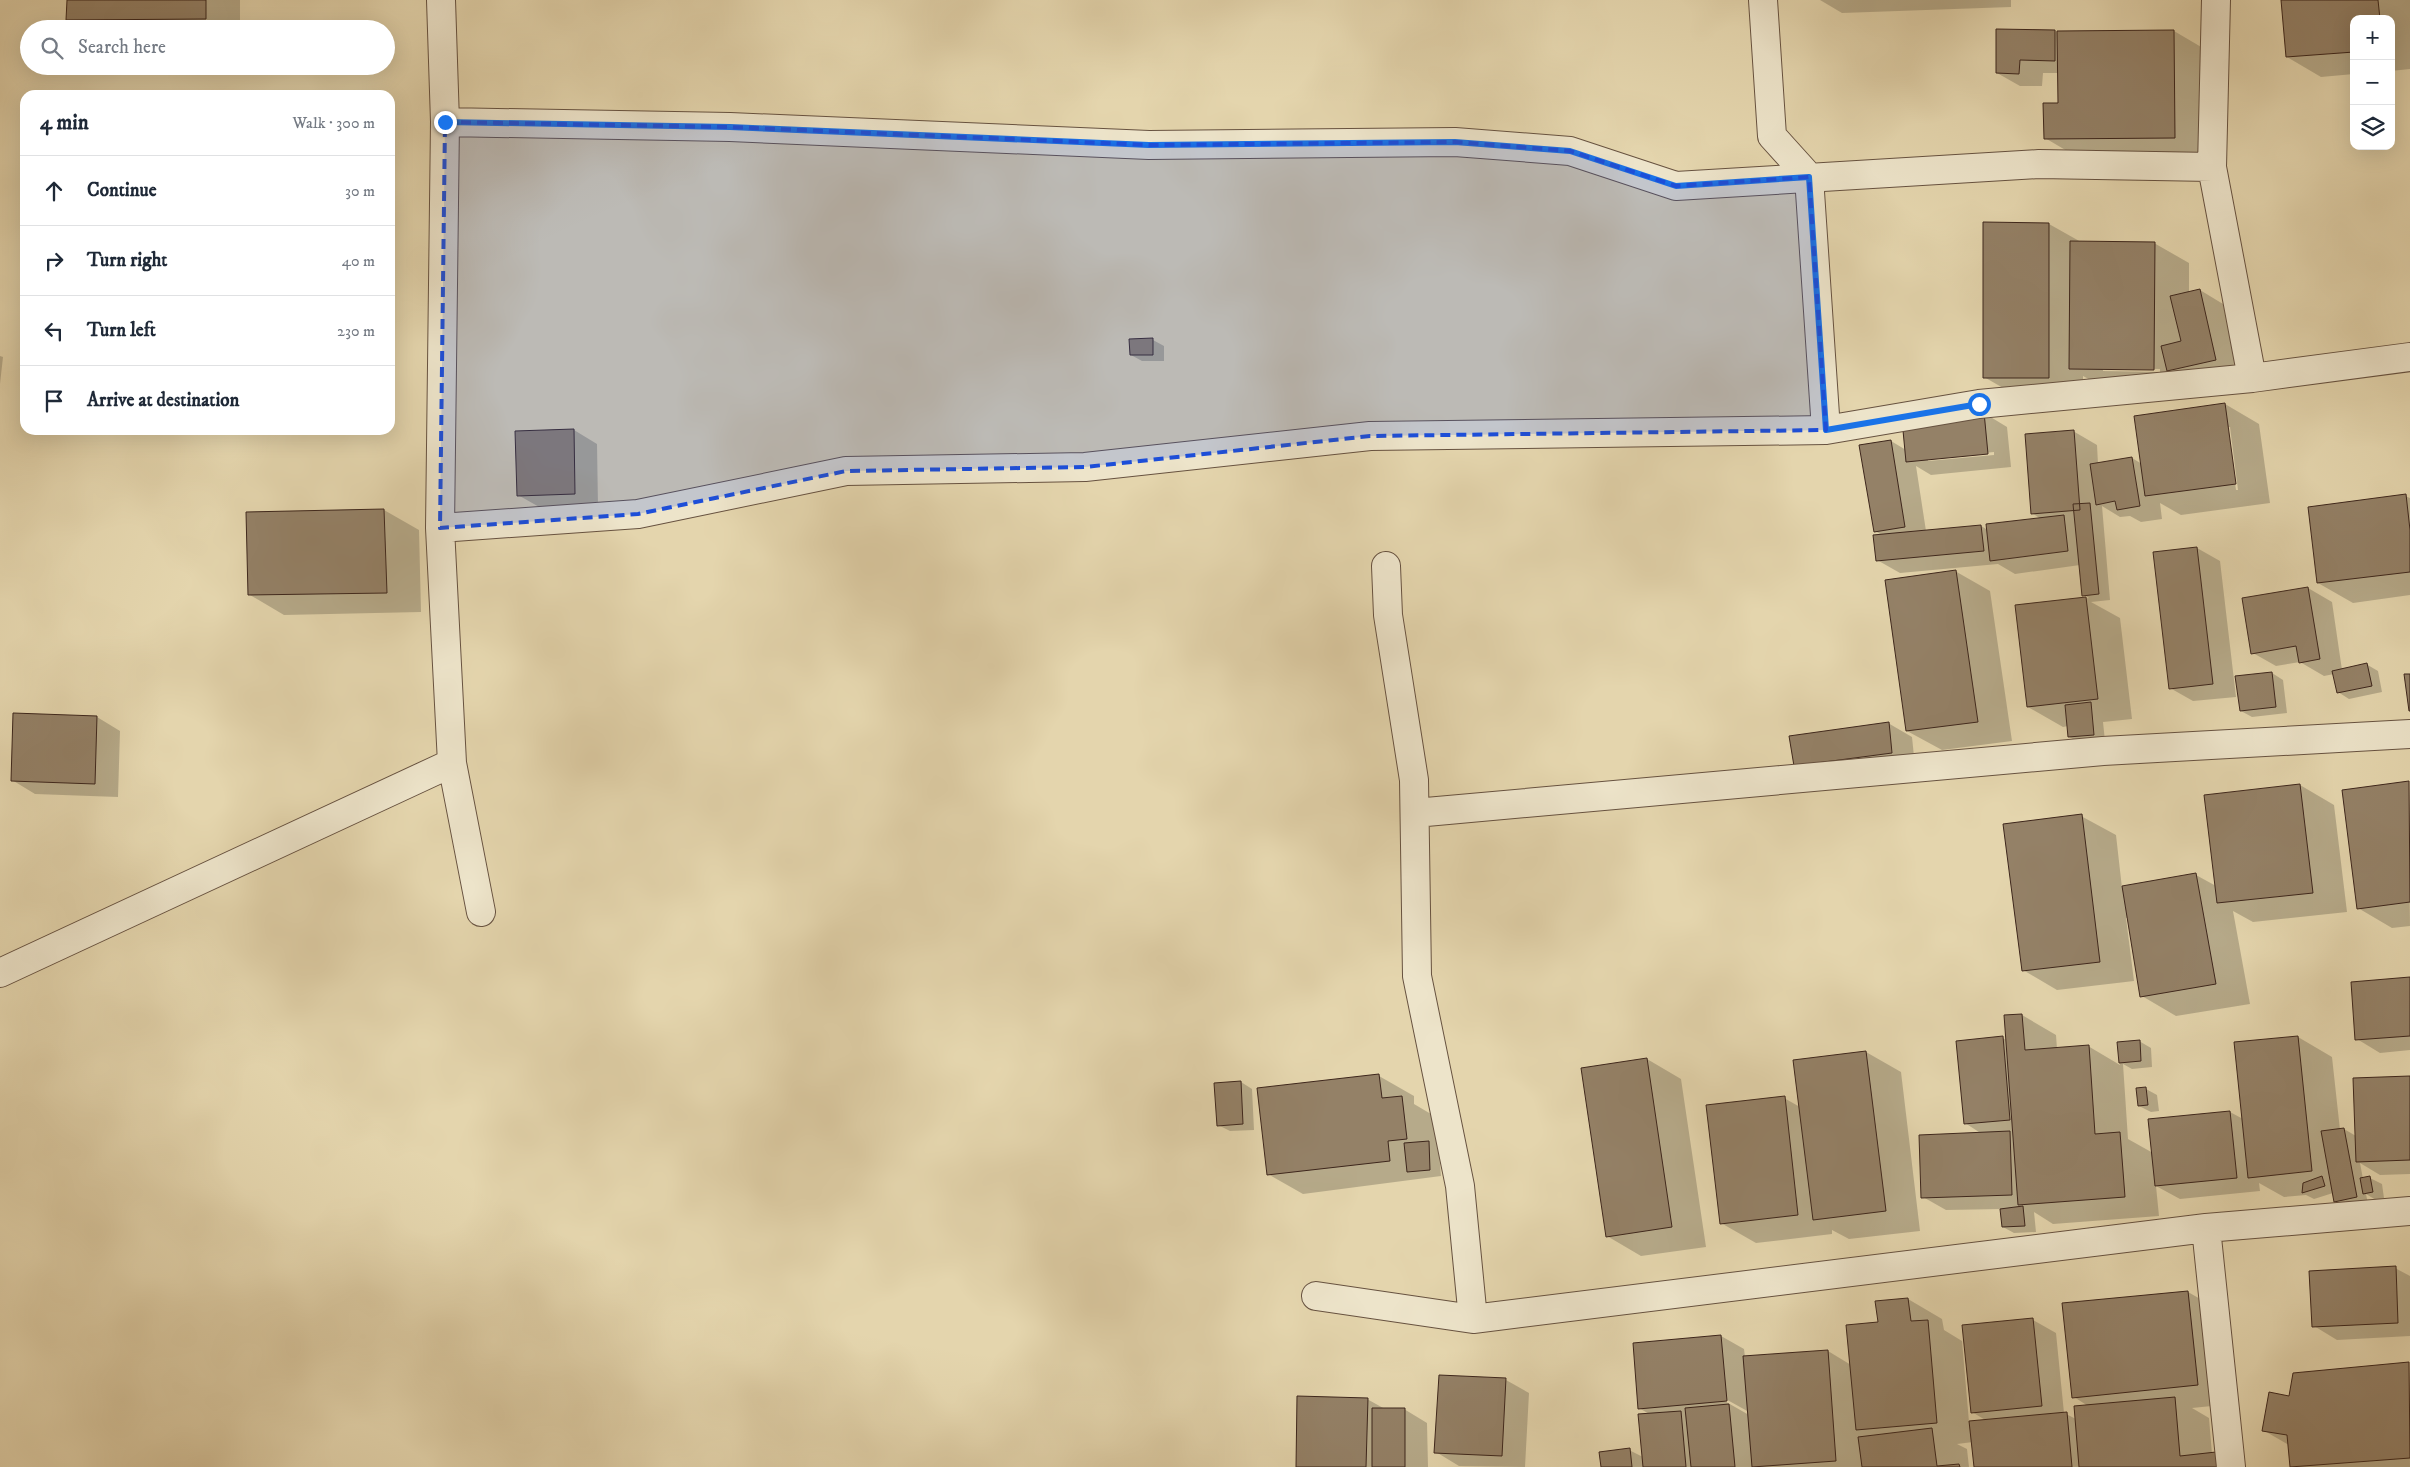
<!DOCTYPE html>
<meta charset="utf-8">
<style>
:root{--surface:#fff;--page:#f2f2f3;--text:#1f2937;--muted:#747a83;--line:#e0e1e3}
body{margin:0;font-family:"IM FELL DW Pica",serif;background:var(--page);color:var(--text)}
.controls{position:absolute;right:15px;top:15px;display:grid;overflow:hidden;border-radius:10px;box-shadow:0 5px 20px #0002}
.controls button{width:45px;height:45px;display:grid;place-items:center;padding:0;border:0;border-bottom:1px solid var(--line);background:var(--surface);color:var(--text);font:25px sans-serif}
.stop{position:absolute;width:15px;height:15px;margin:-11px;border:4px solid #1a73e8;border-radius:50%;background:#fff}
.stop.end{background:#1a73e8;border-color:#fff;box-shadow:0 1px 5px #0008}
.list{margin:0;padding:0;list-style:none}
h2{display:flex;justify-content:space-between;align-items:center;height:65px;margin:0;padding:0 20px;font-size:21px}
h2 small{font-size:16px;font-weight:400;color:var(--muted)}
.list li{display:grid;grid-template-columns:32px 1fr auto;gap:15px;align-items:center;box-sizing:border-box;height:70px;padding:0 20px;border-top:1px solid var(--line)}
.list b{display:block;font-size:19px;white-space:nowrap}
.list em{font-size:16px;font-style:normal;color:var(--muted)}
.icon{flex:none;width:28px;height:28px;fill:none;stroke:currentColor;stroke-width:2;stroke-linecap:round;stroke-linejoin:round}
.map{position:relative;flex:none;width:2410px;height:1467px;overflow:hidden}
.search{position:absolute;background:var(--surface);box-shadow:0 5px 20px #0002;left:20px;top:20px;width:375px;height:55px;display:flex;align-items:center;gap:12px;box-sizing:border-box;padding:0 18px;border-radius:28px;color:var(--muted);font-size:19px}
.panel{position:absolute;background:var(--surface);box-shadow:0 5px 20px #0002;left:20px;top:90px;width:375px;height:345px;border-radius:15px}
.map>svg:first-child{display:block}
</style>
<div class="map">
<svg width="2410" height="1467" viewBox="0 0 2410 1467">
<rect width="100%" height="100%" fill="#e4d5ad"/>
<filter id="stains"><feTurbulence type="fractalNoise" baseFrequency=".004" numOctaves="4"/><feColorMatrix values="0 0 0 0 .2 0 0 0 0 .09 0 0 0 0 .02 0 0 0 .5 -.17"/></filter>
<radialGradient id="worn" r=".72"><stop offset=".6" stop-color="#630" stop-opacity="0"/><stop offset="1" stop-color="#630" stop-opacity=".3"/></radialGradient>
<!-- shadow -->
<path fill="#0003" fill-rule="evenodd" d="M68,0H240V29H84L68,19Z
M1820,0H2011V7L1842,13Z
M2282,0H2410V69L2391,71V19H2354V74L2321,77L2287,57Z
M2055,31L2059,33L2174,31L2208,51L2210,157L2079,158L2045,138L2060,104L2059,73H2043L2042,86H2020L1997,73Z
M2049,224L2081,242L2154,243L2189,263V293L2200,290L2223,304L2239,373L2105,388L2083,376V397H2019L1984,377ZM2103,368L2160,369V372L2103,371Z
M1153,340L1164,346V361H1142L1131,355Z
M0,356L3,357L0,384Z
M2225,404L2259,424L2270,503L2181,515L2160,503L2162,519L2141,522L2130,516L2120,517L2102,506L2110,600L2091,602L2120,618L2132,719L2103,722L2105,741L2081,743L2069,737L2068,726L2063,727L2028,707L2017,606L2089,598L2084,595L2080,565L2015,574L1998,564L1900,573L1877,560L1882,535L1875,531L1891,441L1906,450L1984,413L2007,427L2011,467L1931,475L1916,466L1926,531L1981,526L1988,530L2041,519L2032,513L2073,431L2097,445L2098,464L2132,458L2142,464ZM2227,427H2230L2238,490H2236ZM1994,452V455L1928,461V459Z
M574,430L597,444L598,507L541,508L518,495Z
M2405,496L2410,498V595L2353,603L2318,583Z
M384,510L419,530L421,612L284,615L250,595L247,513Z
M2197,548L2220,561L2236,697L2193,701L2170,688Z
M1955,571L1990,591L2012,741L1942,750L1907,731Z
M2308,588L2332,602L2342,670L2366,664L2378,671L2382,692L2349,699L2338,692L2334,674L2324,676L2300,662L2276,666L2253,653L2244,599Z
M2272,673L2283,680L2287,713L2252,717L2241,711Z
M14,714L97,717L120,731L118,797L35,794L12,780Z
M1888,723L1912,737L1915,766L1795,765Z
M2408,782L2410,926L2392,928L2358,908Z
M2300,785L2334,805L2347,912L2253,922L2233,911L2250,1004L2176,1016L2142,996L2128,918H2126L2134,981L2057,990L2023,970L2081,816L2116,835L2122,888L2196,875L2216,886Z
M2410,979V1050L2380,1053L2357,1039Z
M2022,1015L2056,1035L2057,1049L2088,1046L2120,1065L2119,1043L2139,1041L2151,1048L2152,1067L2132,1069L2123,1064L2128,1139L2153,1153L2230,1112L2243,1119L2298,1037L2332,1057L2340,1130L2344,1129L2356,1136L2410,1077V1174L2380,1175L2360,1163L2363,1179L2370,1178L2382,1184L2384,1198L2376,1200L2366,1194L2368,1204L2346,1208L2335,1201L2333,1193L2314,1199L2306,1195L2284,1197L2259,1183L2260,1191L2180,1199L2156,1186L2159,1216L2053,1224L2034,1212L2036,1232L2014,1233L2003,1227L2002,1209L1946,1210L1923,1197L1982,1134L1965,1123L2002,1038L2007,1040Z
M1866,1052L1901,1072L1920,1231L1849,1239L1832,1230V1234L1756,1243L1721,1223L1784,1098L1800,1107Z
M1647,1059L1681,1079L1706,1247L1641,1256L1607,1236Z
M1379,1076L1414,1096V1104L1436,1117L1441,1176L1303,1194L1268,1174Z
M1241,1082L1252,1089L1254,1130L1230,1131L1218,1125Z
M2146,1089L2157,1095L2159,1111L2151,1112L2139,1106Z
M2395,1268L2410,1276V1336L2337,1340L2314,1326Z
M2188,1292L2223,1312L2232,1404L2192,1408L2209,1418L2212,1454L2239,1467H1975L1973,1442L1957,1444L1967,1449L1969,1467H1602L1629,1450L1643,1457L1651,1415L1639,1408L1634,1344L1721,1336L1744,1349L1745,1357L1828,1351L1851,1365L1879,1323L1908,1299L1942,1319L1944,1330L1962,1341L1969,1422L1987,1421L1972,1412L2033,1320L2056,1333L2064,1413L2076,1419L2088,1406L2074,1397L2064,1304ZM1722,1397L1749,1412V1415L1721,1399Z
M2409,1363L2410,1467H2291L2289,1445L2263,1430L2290,1398Z
M1506,1380L1529,1393L1525,1467L1459,1466L1436,1452Z
M1367,1399L1385,1409H1404L1427,1423L1428,1467H1297Z"/>
<!-- building -->
<path fill="#948167" stroke="#3d261c" d="M67,0H206V19L66,20Z
M2281,0H2378L2380,19H2354V52L2286,57Z
M1996,29L2055,30V61L2020,60L2019,74L1996,73Z
M2174,30L2175,138L2044,139L2043,103H2058L2057,31Z
M1983,222L2049,223V378H1983Z
M2070,241L2155,242L2154,370L2069,369Z
M2200,289L2216,360L2167,371L2161,346L2181,341L2170,296Z
M1153,338V355H1130L1129,339Z
M2225,403L2236,484L2145,496L2134,416Z
M1984,412L1988,454L1906,462L1902,420Z
M574,429L575,494L517,496L515,431Z
M2074,430L2080,510L2031,514L2025,434Z
M1891,440L1905,527L1874,532L1859,445Z
M2132,457L2140,506L2117,510L2115,501L2096,505L2090,464Z
M2406,494L2410,530V572L2317,583L2308,507Z
M2090,503L2099,594L2082,596L2073,504Z
M384,509L387,593L248,595L246,512Z
M2064,515L2068,551L1990,561L1986,524Z
M1981,525L1984,551L1876,561L1873,535Z
M2197,547L2213,684L2169,689L2153,552Z
M1956,570L1978,722L1906,731L1885,580Z
M2308,587L2320,659L2299,663L2296,646L2251,654L2242,598Z
M2086,597L2098,699L2027,707L2015,605Z
M2367,663L2372,686L2337,693L2332,671Z
M2272,672L2276,707L2240,711L2235,676Z
M2404,674H2410V711H2409Z
M2091,702L2094,735L2068,737L2065,705Z
M13,713L97,716L95,784L11,781Z
M1889,722L1892,753L1794,766L1789,736Z
M2409,781L2410,902L2357,909L2342,790Z
M2300,784L2313,893L2217,903L2204,795Z
M2082,814L2100,962L2022,971L2003,824Z
M2196,873L2216,984L2140,997L2122,886Z
M2410,977V1036L2355,1040L2351,982Z
M2022,1014L2025,1050L2089,1045L2095,1134L2120,1132L2125,1197L2018,1205L2004,1015Z
M2003,1036L2010,1120L1964,1124L1956,1041Z
M2298,1036L2312,1171L2248,1178L2234,1042Z
M2140,1040L2141,1061L2119,1063L2117,1042Z
M1866,1051L1886,1211L1813,1220L1793,1060Z
M1647,1058L1672,1227L1606,1237L1581,1068Z
M1379,1074L1382,1098L1402,1096L1407,1139L1388,1141L1390,1161L1267,1175L1257,1088Z
M2410,1076V1160L2356,1162L2353,1078Z
M1241,1081L1243,1124L1217,1126L1214,1083Z
M2146,1087L2148,1105L2138,1106L2136,1088Z
M1785,1096L1798,1215L1720,1224L1706,1105Z
M2230,1111L2237,1178L2155,1186L2148,1119Z
M2344,1128L2357,1197L2334,1202L2321,1131Z
M2010,1131L2012,1195L1921,1198L1919,1135Z
M1429,1141L1430,1170L1407,1172L1404,1143Z
M2322,1176L2325,1186L2302,1193L2303,1183Z
M2370,1176L2373,1192L2363,1194L2360,1178Z
M2023,1206L2025,1226L2002,1227L2000,1209Z
M2396,1266L2398,1323L2312,1327L2309,1271Z
M2188,1291L2198,1385L2072,1398L2062,1303Z
M1908,1298L1911,1321L1928,1320L1937,1423L1856,1430L1846,1325L1878,1322L1875,1301Z
M2033,1318L2042,1406L1971,1413L1962,1325Z
M1721,1335L1727,1401L1638,1409L1633,1343Z
M1828,1350L1836,1461L1752,1467L1743,1356Z
M2409,1362L2410,1458L2290,1467L2287,1435L2262,1431L2269,1392L2289,1396L2293,1373Z
M1439,1375L1506,1378L1502,1456L1434,1453Z
M1297,1396L1368,1398L1366,1467H1296Z
M2175,1397L2180,1456L2216,1452L2217,1467H2079L2074,1406Z
M1729,1404L1735,1467H1691L1685,1408Z
M1372,1408H1405V1467H1372Z
M1681,1411L1686,1467H1643L1638,1414Z
M2067,1412L2072,1467H1974L1969,1421Z
M1932,1428L1937,1466L1959,1464L1960,1467H1862L1858,1437Z
M1630,1448L1632,1467H1601L1599,1452Z"/>
<g fill="none" stroke-linecap="round" stroke-linejoin="round">
<defs>
<path id="minor" d="M441,0L445,122L440,528L452,763L481,912
M1763,0L1772,136L1809,177L1826,430
M2216,0L2212,167L2252,378
M445,122L730,127L1149,145L1455,142L1570,151L1676,186L2039,164L2212,167
M440,528L638,514L846,471L1085,467L1370,436L1826,430L1979,404L2252,378L2410,357
M1386,566L1388,615L1414,780L1417,976L1460,1186L1473,1319L2206,1228L2410,1211
M1415,813L2103,751L2410,734
M0,973L452,763
M2206,1228L2231,1467
M1316,1296L1473,1319"/>
</defs>
<!-- minor casing -->
<use href="#minor" stroke="#675240" stroke-width="30"/>
<!-- minor -->
<use href="#minor" stroke="#ede4ca" stroke-width="28"/>
</g>
<g fill="none" stroke-linecap="round" stroke-linejoin="round">
<!-- route -->
<path stroke="#1a73e8" stroke-width="6" d="M445,122L730,127L1149,145L1455,142L1570,151L1676,186L1809,177L1826,430L1979,404"/>
</g>
<!-- marked area -->
<path fill="#1d4ed8" fill-opacity="0.2" stroke="#1d4ed8" stroke-width="4" stroke-dasharray="10 6" stroke-linejoin="round" d="M445,122L730,127L1149,145L1455,142L1570,151L1676,186L1809,177L1826,430L1370,436L1085,467L846,471L638,514L440,528Z"/>
<rect width="100%" height="100%" filter="url(#stains)"/>
<rect width="100%" height="100%" fill="url(#worn)"/>
</svg>
<div class="controls">
<button>+</button>
<button>−</button>
<button><svg class="icon" aria-label="layers" viewBox="0 0 24 24"><path d="M12 4l9 5-9 5-9-5zM3 14l9 5 9-5"/></svg></button>
</div>
<div class="stop" style="left:1979px;top:404px"></div>
<div class="stop end" style="left:445px;top:122px"></div>
<div class="search"><svg class="icon" aria-label="search" viewBox="0 0 24 24"><circle cx="10" cy="10" r="6"/><path d="M15 15l6 6"/></svg>Search here</div>
<section class="panel">
<h2>4 min<small>Walk · 300 m</small></h2>
<ul class="list">
<li><svg class="icon" aria-label="ahead" viewBox="0 0 24 24"><path d="M12 20V5M6 11l6-6 6 6"/></svg><div><b>Continue</b></div><em>30 m</em></li>
<li><svg class="icon" aria-label="right" viewBox="0 0 24 24"><path d="M7 20v-9h11M14 6l5 5-5 5"/></svg><div><b>Turn right</b></div><em>40 m</em></li>
<li><svg class="icon" aria-label="left" viewBox="0 0 24 24"><path d="M17 20v-9H6M10 6l-5 5 5 5"/></svg><div><b>Turn left</b></div><em>230 m</em></li>
<li><svg class="icon" aria-label="arrive" viewBox="0 0 24 24"><path d="M6 21V4h12l-3 4 3 4H6"/></svg><div><b>Arrive at destination</b></div></li>
</ul>
</section>
</div>
